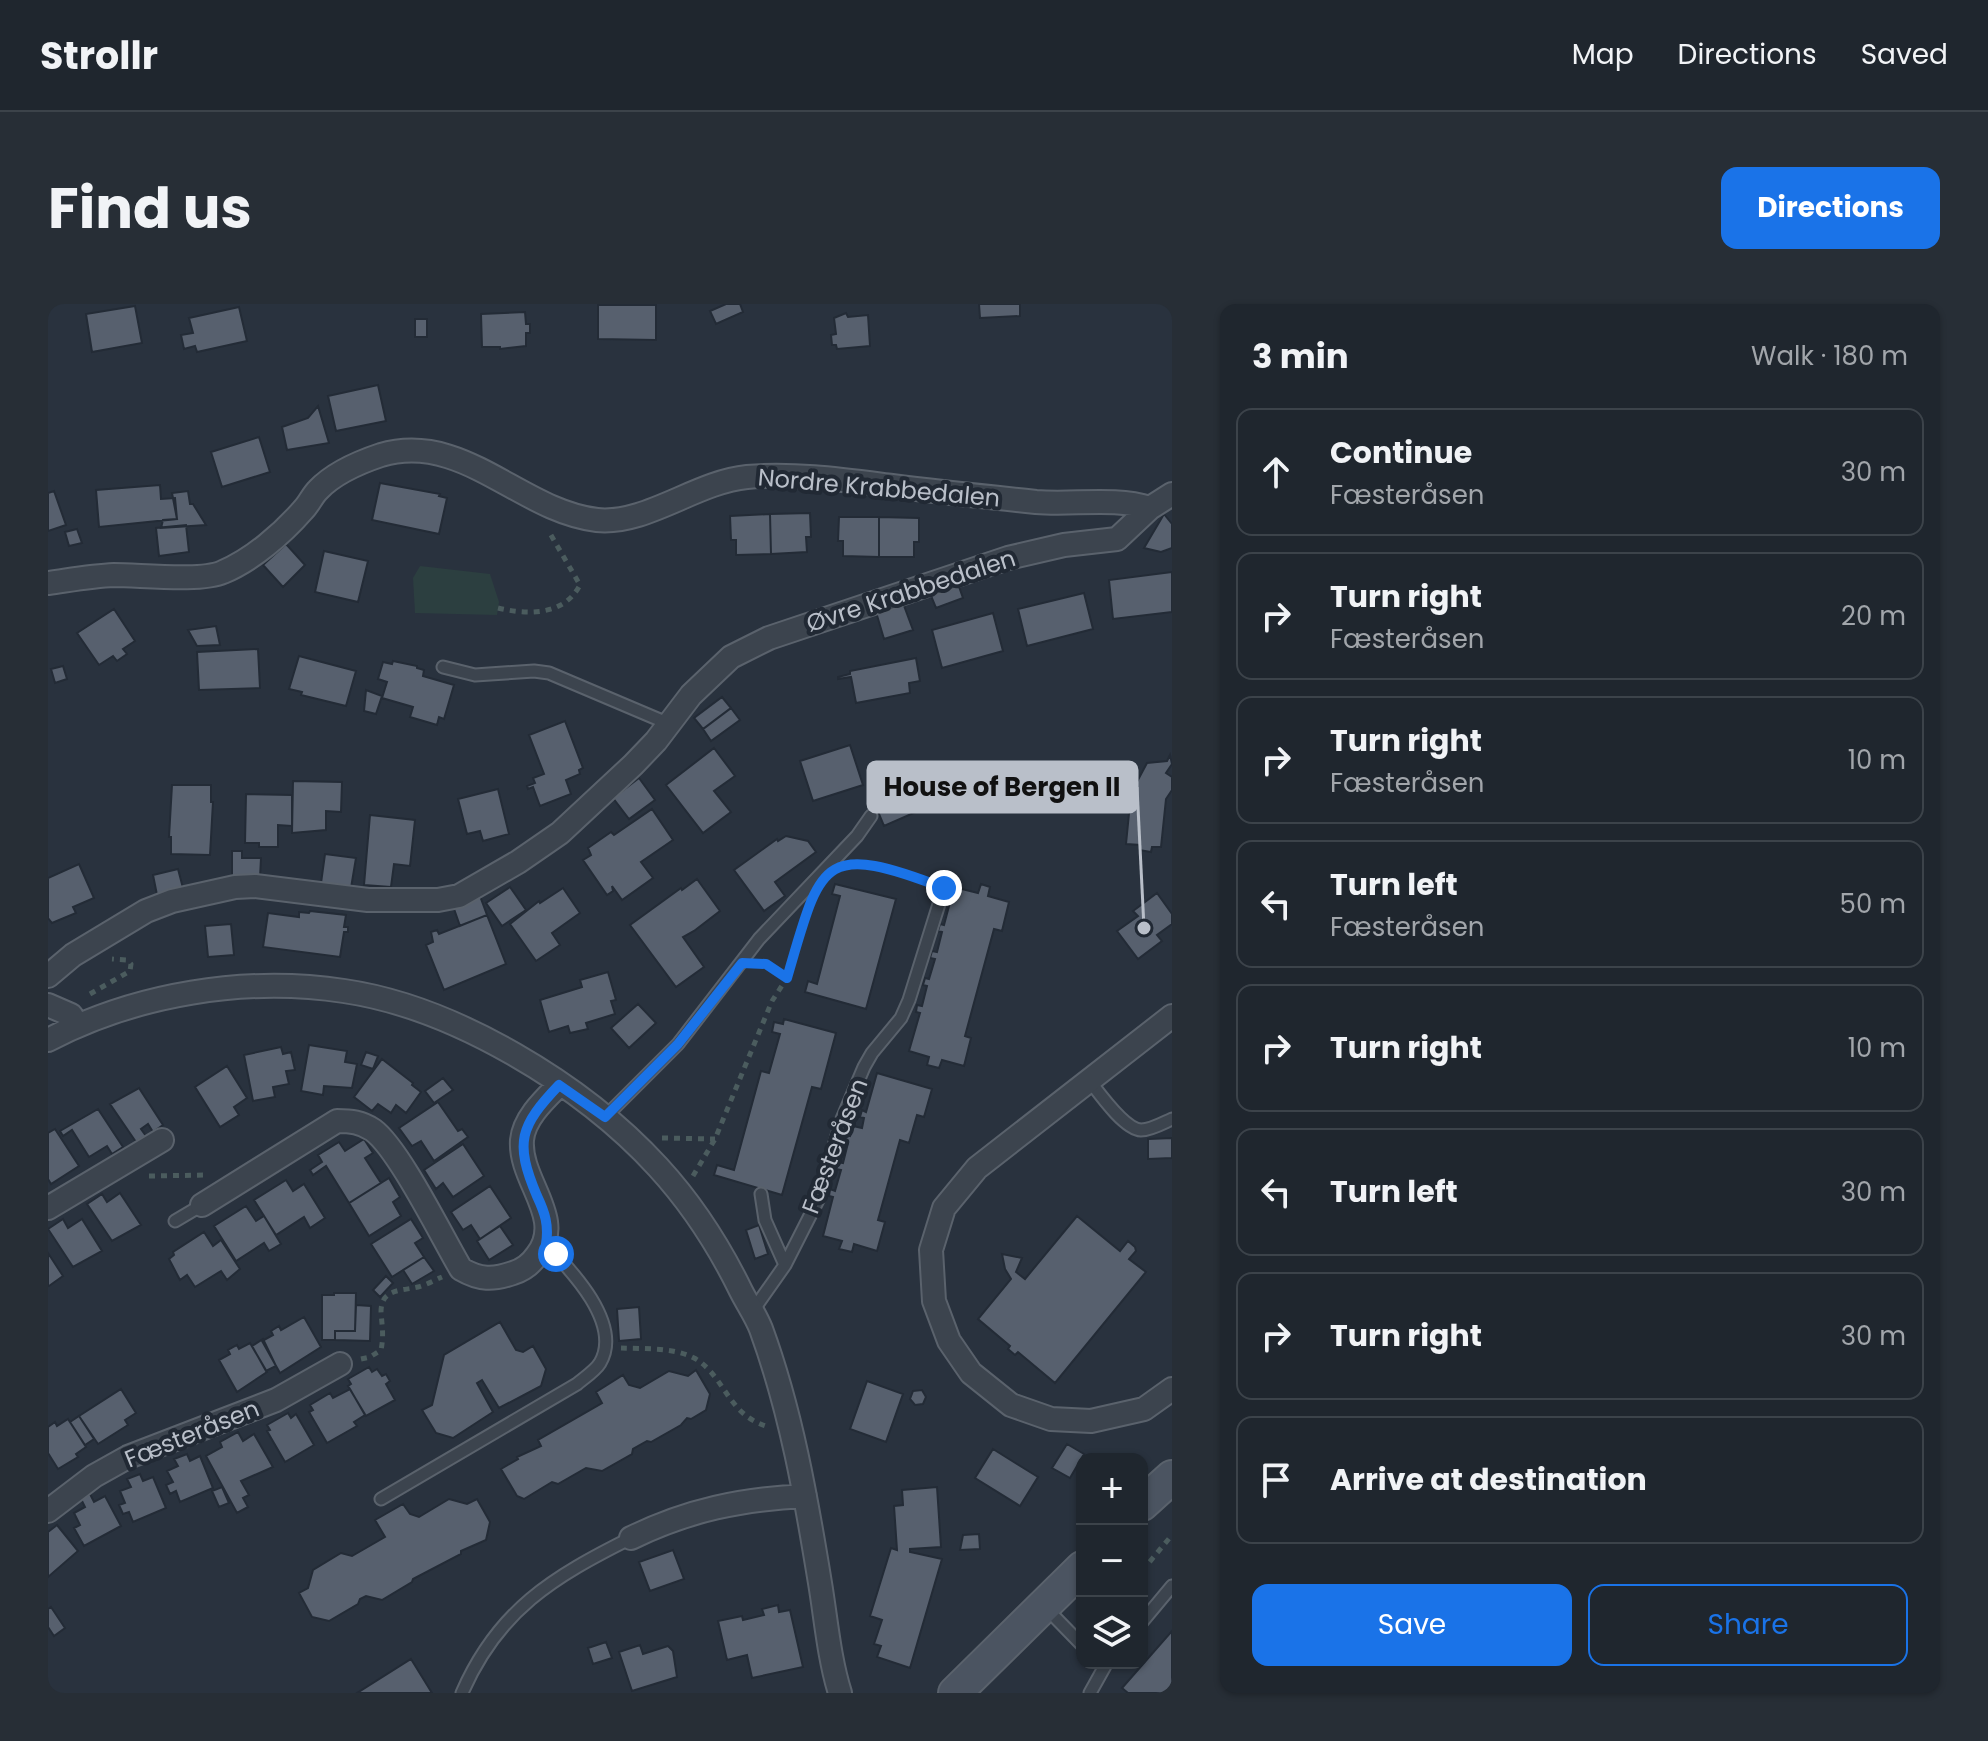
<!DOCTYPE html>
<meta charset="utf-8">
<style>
:root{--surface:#1f262e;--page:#272e36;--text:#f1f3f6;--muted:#a1a5aa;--line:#3c434a;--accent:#1a73e8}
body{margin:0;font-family:Poppins,sans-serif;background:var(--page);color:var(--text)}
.controls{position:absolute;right:24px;bottom:24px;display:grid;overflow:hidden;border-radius:16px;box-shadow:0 2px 6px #0004}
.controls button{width:72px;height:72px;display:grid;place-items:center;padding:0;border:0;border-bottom:2px solid var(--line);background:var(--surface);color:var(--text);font:40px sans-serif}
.stop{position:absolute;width:24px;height:24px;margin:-18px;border:6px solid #1a73e8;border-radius:50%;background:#fff}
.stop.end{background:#1a73e8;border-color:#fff;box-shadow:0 2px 8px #0008}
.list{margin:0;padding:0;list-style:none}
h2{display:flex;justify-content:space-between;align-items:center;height:104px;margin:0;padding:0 32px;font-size:34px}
h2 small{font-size:26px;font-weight:400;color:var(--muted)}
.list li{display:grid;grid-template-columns:52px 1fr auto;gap:24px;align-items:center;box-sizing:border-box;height:128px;margin:0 16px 16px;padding:0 16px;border:2px solid var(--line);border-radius:16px}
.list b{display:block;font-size:30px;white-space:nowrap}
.list p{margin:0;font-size:26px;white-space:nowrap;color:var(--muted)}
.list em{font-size:26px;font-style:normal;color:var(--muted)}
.actions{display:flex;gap:16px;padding:24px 32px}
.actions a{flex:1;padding:18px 0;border:2px solid var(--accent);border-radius:16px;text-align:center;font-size:28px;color:var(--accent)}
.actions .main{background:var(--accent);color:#fff}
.icon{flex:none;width:44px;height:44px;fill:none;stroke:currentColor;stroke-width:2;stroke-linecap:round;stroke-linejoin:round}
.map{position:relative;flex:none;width:1124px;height:1389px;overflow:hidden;border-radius:16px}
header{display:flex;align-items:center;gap:48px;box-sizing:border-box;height:112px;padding:0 40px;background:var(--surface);border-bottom:2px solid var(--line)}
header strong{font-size:38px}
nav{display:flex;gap:44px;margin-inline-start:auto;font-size:28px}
.intro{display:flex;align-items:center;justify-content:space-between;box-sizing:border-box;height:192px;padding:0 48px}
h1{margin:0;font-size:56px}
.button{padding:20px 36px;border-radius:16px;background:var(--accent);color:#fff;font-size:28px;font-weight:700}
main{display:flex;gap:48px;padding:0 48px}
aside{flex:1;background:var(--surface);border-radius:16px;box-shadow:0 2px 6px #0004}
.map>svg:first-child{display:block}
</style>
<header>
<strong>Strollr</strong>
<nav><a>Map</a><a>Directions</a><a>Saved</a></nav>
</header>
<div class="intro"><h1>Find us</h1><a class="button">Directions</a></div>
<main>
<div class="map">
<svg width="1124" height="1389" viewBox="0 0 1124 1389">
<rect width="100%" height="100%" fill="#29323e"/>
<!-- green -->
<path fill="#2c3f40" d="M372,262L442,270L451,298L449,311L367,309L365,274Z"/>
<!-- building -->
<path fill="#57606e" stroke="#232b36" stroke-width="2" d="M678,0H692L695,8L668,20L662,7Z
M931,0H972V12L932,14Z
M550,1H608V36L550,35Z
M87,2L94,39L44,48L38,10Z
M191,3L199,37L149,48L147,42L136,45L133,31L145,29L141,14Z
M477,8L478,20H482V29H478V42L452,45V43H434L433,10Z
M798,9L800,13L820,11L822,42L789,45L788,41H784L783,31L788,30L786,14Z
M367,15H379V33H367Z
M330,81L338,117L288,127L280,92Z
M270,102L281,139L239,146L234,123L260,114Z
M211,133L222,168L174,183L163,148Z
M332,179L392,190L391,192L399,194L391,230L324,216Z
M112,181L113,195L127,194L129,215L51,223L48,186Z
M6,187L18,221L0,227V189Z
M140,187L142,200H145L158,221L113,224L115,216L129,215L124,189Z
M762,209L763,233H758L759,248L723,250L722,210Z
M722,210L723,250L688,251V236H683L682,212Z
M1116,210L1124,220V244L1113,248L1096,244Z
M791,213H831V253L795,252V237H790Z
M831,213L871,214V238H866V253H831Z
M138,221L141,248L111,252L108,224Z
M29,225L34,239L21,242L17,228Z
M238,240L257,261L235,283L215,261Z
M276,247L320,257L310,298L267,288Z
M1124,268V308L1065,315L1061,276Z
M909,277L915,294L888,304L881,287Z
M1036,289L1045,325L979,342L970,305Z
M855,299L865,326L836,335L828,308Z
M66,305L87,337L75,345L79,350L69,357L65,352L51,361L29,329Z
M945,309L955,347L894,364L884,326Z
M168,322L172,341L149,342L140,326Z
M210,345L212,384L151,386L149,348Z
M251,352L308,367L298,402L253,391L254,388L241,385Z
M868,354L872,377L861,379L862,389L808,399L803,373L790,375V373L802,370V367Z
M345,357L369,362V364L376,366L375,372L406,381L396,415L391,413L389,421L362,413L365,403L334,394L339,378L330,375L335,358L344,360Z
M15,362L19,375L7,379L3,365Z
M318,386L334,392L328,410L316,407Z
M674,393L683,404L655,425L646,414Z
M683,404L692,416L663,437L655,425Z
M517,417L535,464L531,466L532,470L518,476L523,490L492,502L485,483L480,485L479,482L487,479L485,474L496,470L481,431Z
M802,441L815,481L765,497L752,457Z
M666,444L687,472L666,487L683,508L655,529L618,481Z
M1122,451L1124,460L1118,469L1124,473V486L1118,495L1113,543H1104L1103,548L1091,546L1092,541L1078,540L1083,489L1099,459L1119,457Z
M591,474L607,496L581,515L565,494Z
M245,477L294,478L293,508L278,507V526L244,529Z
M856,478L868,508L836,522L823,491Z
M124,481H163V498H165L162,551L123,550V533H121Z
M450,485L461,530L435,537L432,527L419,530L410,495Z
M198,490L244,491V522L230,521V543H211V539H197Z
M604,505L625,536L593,558L605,574L574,596L564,582L565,587L559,591L535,556L543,551L540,544L563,528L566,531Z
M322,511L367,516L362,562L346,560L343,583L316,581Z
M738,532L760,537L768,548L727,578L737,592L716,607L686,566L729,535L730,537Z
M184,547H194V554H213L212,574H184Z
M277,550L308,554L303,584L273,579Z
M31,560L46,594L25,603L28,609L4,619L0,614V574Z
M130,565L135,584L109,591L105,571Z
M649,575L672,607L646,627L635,633L656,663L628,683L582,621L633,584L634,586Z
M787,580L848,595L818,705L757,688L760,677L769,680L792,592L784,590Z
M933,580L942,583L940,592L961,598L954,627L946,625L917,732L923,734L916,762L894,756L891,764L879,761L881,753L861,747L872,709L868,708L869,701L874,702L879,682L875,681L877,674L881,675L887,655L882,654L884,647L889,648L894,628L890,627L892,620L896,621L906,583L930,589Z
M462,583L478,606L454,622L438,599Z
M515,584L532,609L504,629L512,641L488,657L462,620L491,597L492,599Z
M1109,589L1124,610V620L1109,631L1114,637L1090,655L1069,627L1090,612L1085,607Z
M432,592L439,611L412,622L405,602Z
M262,607L298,611L296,623H300V628H296L292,653L215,643L220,609L251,613V608L261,609Z
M439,611L458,660L396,686L378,641L385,638L383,628L389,626L391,630Z
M183,620L186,651L160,653L157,622Z
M560,668L568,696L563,697L567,710L538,719L540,725L522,729L520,722L501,728L492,696L534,683L532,676Z
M590,700L608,719L581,744L563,724Z
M736,715L788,729L773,785L764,783L734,891L666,871L669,861L686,866L713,767L721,769L732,730L724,728L726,718L735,720Z
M261,741L299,747L297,758L309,760L304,784L276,782L275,791L253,787Z
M233,743L235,750L243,748L247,766L238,767L241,780L225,783L227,793L205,797L196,751Z
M318,748L330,752L325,765L313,761Z
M334,755L365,779L364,781L373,788L358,809L348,801L343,809L330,800L324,807L306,793Z
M179,762L199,794L186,803L191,811L172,823L147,783Z
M829,769L884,785L876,813L869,811L861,839L852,836L830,916L837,918L829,947L806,940L804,948L791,945L794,937L775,932L785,893L781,892L782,885L787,887L793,866L788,865L790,858L795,859L800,839L796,838L798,831L802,832L805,822L814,824L816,814L812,813L814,806L818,808Z
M395,774L405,786L386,799L377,787Z
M91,784L115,821L105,828L100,820L93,825L98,832L88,838L62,800Z
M390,798L410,827L414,825L420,833L386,857L373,837L364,842L351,824Z
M50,805L75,843L64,850L59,842L41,853L24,826L15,832L12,827Z
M7,825L31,862L3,880L0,875V829Z
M1124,834V854L1100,855V835Z
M316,835L325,849L317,854L333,879L301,899L278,862L265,871L262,866L274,858L270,851L291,838L297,847Z
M415,840L436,872L405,893L395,879L388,885L376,866Z
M341,874L352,893L345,898L353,912L321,932L301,899Z
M238,876L245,887L256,880L277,914L262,924L256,913L228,931L206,896Z
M442,882L463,914L432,935L423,921L415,926L403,908Z
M72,889L93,921L64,937L39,900L54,890L59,898Z
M198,902L208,917L216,912L233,940L221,947L216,939L188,957L166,922Z
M1029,912L1072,947L1080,937L1087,943L1088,947L1081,955L1098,968L1007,1079L970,1048L967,1051L960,1045L962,1042L930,1015L963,975L957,965L954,950L974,954L968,968L977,975Z
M15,915L20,924L34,915L54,947L25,963L0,925Z
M363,915L375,934L367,939L376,953L344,973L323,940Z
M711,921L720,950L707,955L698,926Z
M452,922L465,941L441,956L429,937Z
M156,928L165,942L173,936L192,965L179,976L173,967L147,983L139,971L132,976L121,955L126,951L125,948Z
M0,949L15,972L1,982L0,981Z
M376,953L386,967L364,980L355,966Z
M338,972L345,979L332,993L325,986Z
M286,989H308L307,1027H287V1036H274V991H286Z
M308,1001L323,1002L322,1037L287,1036V1027H307Z
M591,1003L593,1035L571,1037L569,1005Z
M256,1013L273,1043L232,1069L214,1037L225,1031L223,1027L231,1022L233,1026Z
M452,1018L468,1046L475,1048L485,1042L498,1065L493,1082L451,1104L434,1076L429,1079L445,1108L405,1134L388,1129L374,1106L384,1101L396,1051Z
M215,1035L228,1062L218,1067L204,1042Z
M202,1039L219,1068L189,1088L171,1056L182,1050L180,1046L189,1041L191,1045Z
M321,1063L324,1068L329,1065L334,1072L338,1070L342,1077L338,1080L347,1096L318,1112L300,1082L303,1080L300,1075Z
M648,1066L662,1090L658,1106L643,1115L639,1114L633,1121L603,1138L599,1137L585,1145L584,1150L554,1167L538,1164L510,1180L504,1178L476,1195L469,1192L453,1165L470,1155L469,1153L493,1142L490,1136L554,1099L548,1088L575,1071L581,1081L592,1084L621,1067L640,1072Z
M819,1077L855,1090L838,1138L802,1125Z
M73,1085L88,1109L77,1116L80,1121L50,1140L31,1112Z
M302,1085L317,1111L306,1118L309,1122L279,1139L261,1108L265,1106L262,1101L282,1089L285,1094Z
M874,1086L878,1093L875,1100L867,1101L862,1095L865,1087Z
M240,1109L243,1114L248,1110L266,1141L237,1158L219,1127L222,1126L219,1121Z
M31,1112L46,1135L37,1141L22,1118Z
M20,1115L38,1143L28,1150L30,1153L10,1165L0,1149V1123L7,1118L9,1122Z
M190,1128L195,1137L206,1130L225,1163L193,1177L201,1191L195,1194L200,1203L189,1209L158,1152L174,1143L172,1138Z
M1019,1140L1036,1150L1022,1174L1004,1164Z
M945,1145L990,1173L972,1202L927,1174Z
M139,1150L142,1157L152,1152L165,1184L132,1198L128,1187L122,1190L118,1181L125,1178L119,1167L130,1162L126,1155Z
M92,1170L95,1177L105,1173L118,1204L85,1218L81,1208L75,1210L71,1201L77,1199L72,1187L83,1183L79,1175Z
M174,1183L181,1199L171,1203L164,1187Z
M889,1183L893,1243L862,1245V1248L894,1255L862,1364L829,1353L833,1342L826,1340L834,1316L822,1312L843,1244L849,1246L846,1202L855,1201L854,1186Z
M42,1190L46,1198L57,1192L73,1222L36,1242L26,1224L32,1221L26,1209L37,1203L33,1195Z
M401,1195L419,1200L429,1195L442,1218L438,1236L413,1247V1250L365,1275L364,1278L334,1296L318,1292L312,1295L310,1300L281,1317L264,1313L251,1289L260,1284L265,1266L293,1249L304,1252L337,1233L327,1216L355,1200L362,1210L371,1213Z
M9,1221L30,1247L0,1273V1228Z
M931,1230L932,1245L912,1246L915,1231Z
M625,1246L636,1275L602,1287L591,1258Z
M730,1301L731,1308L742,1306L755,1363L704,1374L699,1351L679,1356L670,1317L694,1312L695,1316L716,1311L714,1305Z
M3,1303L17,1324L6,1332L0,1323V1305Z
M1124,1327V1389H1080L1074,1384Z
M558,1338L564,1354L545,1360L540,1344Z
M592,1341L595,1350L620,1342L625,1347L629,1373L584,1387L571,1348Z
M363,1355L384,1389H309Z"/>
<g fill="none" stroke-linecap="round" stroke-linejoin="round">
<defs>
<path id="service" d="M395,363L427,371L486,367L501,369L619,419
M1041,776C1051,789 1076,825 1093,826C1103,826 1115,819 1124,815
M557,813L630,740L711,635L809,532L823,512
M713,890L717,916L737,961
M127,917L154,901
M704,1008L737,961L770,896L794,815L816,763L824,749L853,714L861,696L896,584
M333,1195L529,1080C536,1074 547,1067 552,1059C575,1020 523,966 498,940
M997,1303L1034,1341
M1094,1318L1124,1282
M414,1389C450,1306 505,1273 583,1234
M1042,1389L1057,1362"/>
<path id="minor" d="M0,279C22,276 44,272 66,271C93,271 153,278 175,268C204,256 234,230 255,206C261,200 264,192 270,186C285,170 312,158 333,151C415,127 472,207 549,216C598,221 648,178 699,173C747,169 796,176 844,182C892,188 940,193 988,198C1026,201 1066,193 1102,204
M0,672L25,651L98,607L124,597L187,583L207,582L320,596H390L411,592L470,558L512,529L585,461L608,437L643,391L683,353L721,334L960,254L1016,241L1069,235L1102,204L1124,190
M0,701L23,711L29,721
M1124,712L929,864L896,904L883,946L886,997L901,1037L923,1069L963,1101L1003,1115L1043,1117L1096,1105L1124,1085
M0,736C88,690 197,672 296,687C406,703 535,781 610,863C644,900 671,942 693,987C699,999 708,1012 713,1025C743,1107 758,1193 772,1279C778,1315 781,1354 792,1389
M154,901L289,817C303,817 313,818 325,826C351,845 394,933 413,965C432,976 445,976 465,969C475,966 483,960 489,951C518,914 471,877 474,836C476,814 497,795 511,781
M0,904L114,836
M0,1207L46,1172L80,1153L228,1096L292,1060
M583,1234C640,1206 694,1195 757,1192"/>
<path id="secondary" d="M1094,1200L1124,1173
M907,1389L1034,1264"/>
</defs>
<!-- service casing -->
<use href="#service" stroke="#5a626c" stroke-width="15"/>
<!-- minor casing -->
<use href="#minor" stroke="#5a626c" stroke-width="26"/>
<!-- secondary casing -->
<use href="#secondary" stroke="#5a626c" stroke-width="36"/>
<!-- path -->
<path stroke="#4b5c5e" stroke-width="5" stroke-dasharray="6 6" stroke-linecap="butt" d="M450,304C479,311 516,312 532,281L500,226
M807,558L853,568L882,579
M712,660H718L739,674
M42,690L82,667L83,660L79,656L64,655
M614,834L667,835
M101,872L159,871
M645,872L667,835L724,697L739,674L756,614
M573,1044C597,1045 627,1043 648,1055C678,1074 680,1112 721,1123
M313,1055L322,1053L333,1046C336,1031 334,1022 333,1008C333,984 354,987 370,983C378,981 387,976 394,973
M1094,1267L1124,1231"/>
<!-- service -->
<use href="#service" stroke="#3c444e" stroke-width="11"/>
<!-- minor -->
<use href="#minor" stroke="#3c444e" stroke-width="22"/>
<!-- secondary -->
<use href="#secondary" stroke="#4b5461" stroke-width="32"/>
</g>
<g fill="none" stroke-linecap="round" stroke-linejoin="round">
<!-- route -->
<path stroke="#1a73e8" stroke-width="10" d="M508,950L498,940C501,921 497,909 489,892C466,838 472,822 511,781L557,813L630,740L694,659L718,660L739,674C773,558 772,536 896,584"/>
</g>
<g text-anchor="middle" stroke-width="8" stroke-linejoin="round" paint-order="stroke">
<!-- street labels -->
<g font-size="24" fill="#b9bfc9" stroke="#212934">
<text transform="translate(831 184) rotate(5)" y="8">Nordre Krabbedalen</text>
<text transform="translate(863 287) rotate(-18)" y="8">Øvre Krabbedalen</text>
<text transform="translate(787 842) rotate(-69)" y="8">Fæsteråsen</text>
<text transform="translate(144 1130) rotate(-22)" y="8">Fæsteråsen</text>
</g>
</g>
<!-- callouts -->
<path fill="none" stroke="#b9bfc9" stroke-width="3" d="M1096 624L1089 483"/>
<circle fill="#b9bfc9" stroke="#212934" stroke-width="3" cx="1096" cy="624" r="8"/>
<rect fill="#b9bfc9" stroke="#b9bfc9" stroke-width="3" x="820" y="458" width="269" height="50" rx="8"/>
<g font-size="26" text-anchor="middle" font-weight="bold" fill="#111">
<text x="954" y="492">House of Bergen II</text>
</g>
</svg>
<div class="controls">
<button>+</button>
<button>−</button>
<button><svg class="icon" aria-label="layers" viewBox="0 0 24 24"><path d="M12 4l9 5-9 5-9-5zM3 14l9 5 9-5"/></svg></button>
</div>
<div class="stop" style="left:508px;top:950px"></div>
<div class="stop end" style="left:896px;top:584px"></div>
</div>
<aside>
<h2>3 min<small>Walk · 180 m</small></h2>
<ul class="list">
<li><svg class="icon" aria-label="ahead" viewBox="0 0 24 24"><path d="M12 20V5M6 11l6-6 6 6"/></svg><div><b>Continue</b><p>Fæsteråsen</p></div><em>30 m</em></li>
<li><svg class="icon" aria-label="right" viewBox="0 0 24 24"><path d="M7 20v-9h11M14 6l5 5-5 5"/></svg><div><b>Turn right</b><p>Fæsteråsen</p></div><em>20 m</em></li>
<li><svg class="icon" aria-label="right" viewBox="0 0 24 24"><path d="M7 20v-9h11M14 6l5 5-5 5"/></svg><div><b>Turn right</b><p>Fæsteråsen</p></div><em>10 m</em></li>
<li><svg class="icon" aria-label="left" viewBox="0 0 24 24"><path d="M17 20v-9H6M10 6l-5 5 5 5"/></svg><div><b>Turn left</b><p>Fæsteråsen</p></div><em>50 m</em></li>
<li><svg class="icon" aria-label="right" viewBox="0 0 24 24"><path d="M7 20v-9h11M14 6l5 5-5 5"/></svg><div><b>Turn right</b></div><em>10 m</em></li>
<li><svg class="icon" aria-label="left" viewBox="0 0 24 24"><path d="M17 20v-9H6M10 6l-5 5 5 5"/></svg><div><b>Turn left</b></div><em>30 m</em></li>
<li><svg class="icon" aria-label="right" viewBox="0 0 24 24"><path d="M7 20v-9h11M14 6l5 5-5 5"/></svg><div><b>Turn right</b></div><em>30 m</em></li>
<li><svg class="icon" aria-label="arrive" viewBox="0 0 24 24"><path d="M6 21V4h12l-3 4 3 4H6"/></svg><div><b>Arrive at destination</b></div></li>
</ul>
<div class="actions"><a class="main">Save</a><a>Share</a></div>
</aside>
</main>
